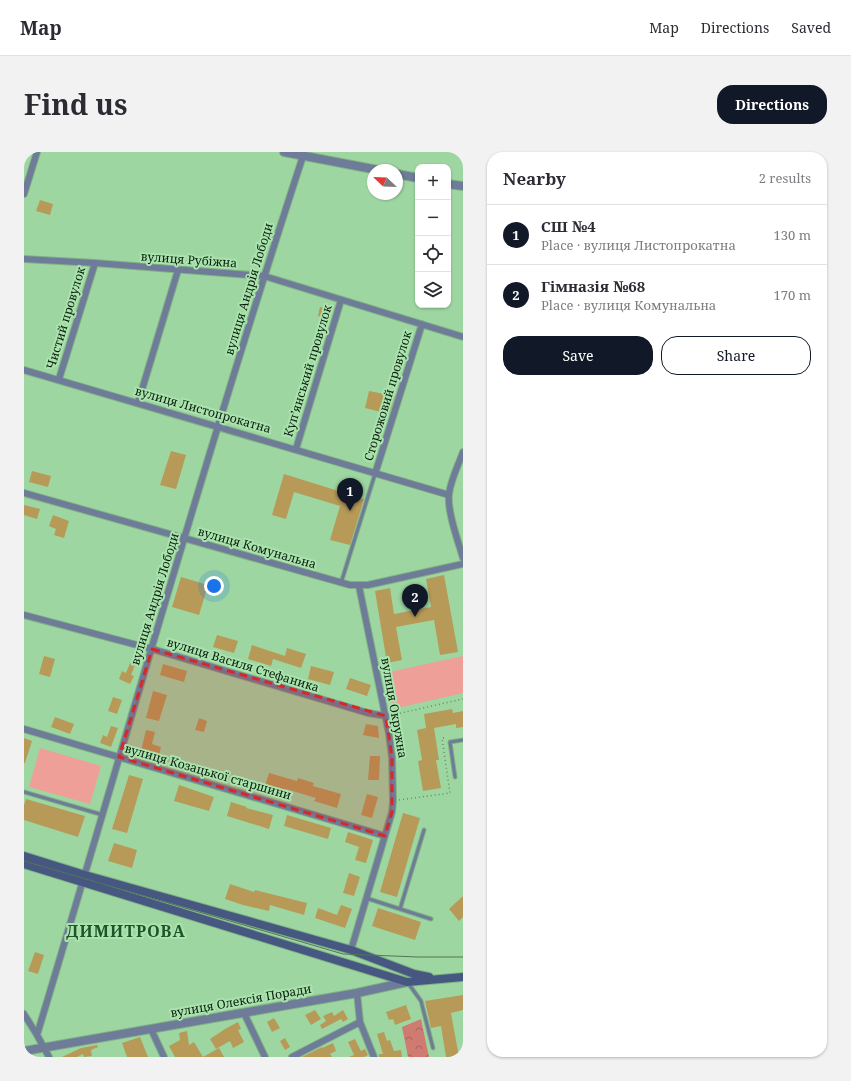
<!DOCTYPE html>
<meta charset="utf-8">
<style>
:root{--surface:#fff;--page:#f2f2f3;--text:#2b2b33;--muted:#7c7c81;--line:#e1e1e2;--accent:#111827}
body{margin:0;font-family:"Noto Serif",serif;background:var(--page);color:var(--text)}
.controls{position:absolute;right:12px;top:12px;display:grid;overflow:hidden;border-radius:8px;box-shadow:0 1px 3px #0004}
.controls button{width:36px;height:36px;display:grid;place-items:center;padding:0;border:0;border-bottom:1px solid var(--line);background:var(--surface);color:var(--text);font:20px sans-serif}
.compass{position:absolute;left:343px;top:12px;width:36px;height:36px;border-radius:50%;background:var(--surface);box-shadow:0 1px 3px #0004;rotate:293deg}
.you{position:absolute;left:190px;top:434px;width:14px;height:14px;margin:-10px;border:3px solid #fff;border-radius:50%;background:#1a73e8;box-shadow:0 0 0 6px #1a73e833}
.badge{display:grid;place-items:center;width:26px;height:26px;border-radius:50%;background:var(--accent);color:#fff;font-size:13px;font-weight:700}
.pin{position:absolute;translate:-50% -33px;filter:drop-shadow(0 1px 2px #0008)}
.pin::after{content:'';position:absolute;top:21px;width:14px;height:12px;background:inherit;clip-path:polygon(0 0,100% 0,50% 100%)}
.list{margin:0;padding:0;list-style:none}
h2{display:flex;justify-content:space-between;align-items:center;height:52px;margin:0;padding:0 16px;font-size:17px}
h2 small{font-size:13px;font-weight:400;color:var(--muted)}
.list li{display:grid;grid-template-columns:26px 1fr auto;gap:12px;align-items:center;box-sizing:border-box;height:60px;padding:0 16px;border-top:1px solid var(--line)}
.list b{display:block;font-size:15px;white-space:nowrap}
.list p{margin:0;font-size:13px;white-space:nowrap;color:var(--muted)}
.list em{font-size:13px;font-style:normal;color:var(--muted)}
.actions{display:flex;gap:8px;padding:12px 16px}
.actions a{flex:1;padding:9px 0;border:1px solid var(--accent);border-radius:16px;text-align:center;font-size:14px;color:var(--accent)}
.actions .main{background:var(--accent);color:#fff}
.icon{flex:none;width:22px;height:22px;fill:none;stroke:currentColor;stroke-width:2;stroke-linecap:round;stroke-linejoin:round}
.map{position:relative;flex:none;width:439px;height:905px;overflow:hidden;border-radius:16px}
header{display:flex;align-items:center;gap:24px;box-sizing:border-box;height:56px;padding:0 20px;background:var(--surface);border-bottom:1px solid var(--line)}
header strong{font-size:19px}
nav{display:flex;gap:22px;margin-inline-start:auto;font-size:14px}
.intro{display:flex;align-items:center;justify-content:space-between;box-sizing:border-box;height:96px;padding:0 24px}
h1{margin:0;font-size:28px}
.button{padding:10px 18px;border-radius:16px;background:var(--accent);color:#fff;font-size:14px;font-weight:700}
main{display:flex;gap:24px;padding:0 24px}
aside{flex:1;background:var(--surface);border-radius:16px;box-shadow:0 1px 3px #0004}
.map>svg:first-child{display:block}
</style>
<header>
<strong>Map</strong>
<nav><a>Map</a><a>Directions</a><a>Saved</a></nav>
</header>
<div class="intro"><h1>Find us</h1><a class="button">Directions</a></div>
<main>
<div class="map">
<svg width="439" height="905" viewBox="0 0 439 905">
<defs>
<pattern id="forest-crowns" width="20" height="18" patternUnits="userSpaceOnUse"><rect width="20" height="18" fill="#d07b72"/><path d="M2 6a3 3 0 1 1 6 0M12 15a3 3 0 1 1 6 0" fill="none" stroke="#a7645c"/></pattern>
</defs>
<rect width="100%" height="100%" fill="#9ed6a2"/>
<!-- grass -->
<path fill="#ee9f97" d="M439,504V541L369,557L361,521Z
M16,596L77,614L66,652L5,635Z"/>
<!-- forest -->
<path fill="url(#forest-crowns)" d="M397,867L405,905H384L378,875Z"/>
<!-- building -->
<path fill="#b79a57" d="M16,48L29,52L26,63L12,59Z
M296,155L305,158L303,166L294,164Z
M345,239L371,244L365,262L341,256Z
M147,299L162,303L152,337L136,333Z
M8,319L27,324L24,335L5,330Z
M260,322L340,347L326,393L306,388L316,354L270,340L262,367L248,363Z
M0,353L16,357L13,367L0,363Z
M29,363L45,369L40,386L30,383L32,377L25,374Z
M420,423L434,500L416,503L410,468L372,475L378,508L363,511L351,439L366,436L370,462L407,455L402,427Z
M157,425L184,433L175,463L148,455Z
M193,483L214,489L210,501L189,495Z
M228,493L261,504L263,496L282,502L277,516L249,507L247,514L224,507Z
M20,504L31,507L26,525L15,522Z
M106,511L111,513L107,523L110,524L106,532L95,527L98,519L102,521Z
M139,512L163,519L160,530L136,523Z
M287,514L310,520L306,533L284,527Z
M326,526L347,533L343,544L322,537Z
M129,539L143,543L135,569L122,566Z
M89,545L98,548L93,562L84,559Z
M428,557L429,561L439,559V575L432,576V572L410,576L415,608H412L417,636L399,639L394,609L398,608L393,578L402,576L400,562Z
M31,565L50,572L46,582L27,575Z
M175,566L183,569L180,580L171,578Z
M342,572L354,574L355,586L339,583Z
M87,574L94,576L87,595L76,591L79,583L83,585Z
M122,578L131,580L128,592L137,595L135,604L117,599Z
M0,586L8,589L1,611H0Z
M346,604H356L355,628H344Z
M245,621L273,629L274,626L290,631L289,634L317,642L313,656L290,649L292,646L262,637V640L241,634Z
M105,623L119,627L103,681L88,677Z
M155,633L190,645L185,659L150,649Z
M343,642L354,645L348,666L337,663Z
M2,647L61,664L54,685L0,668V653Z
M207,650L223,655L222,656L249,663L245,677L203,664Z
M379,661L396,666L373,745L356,740Z
M263,663L307,676L304,687L260,674Z
M324,680L349,688L342,711L331,708L335,695L321,690Z
M90,691L113,698L108,716L84,709Z
M325,721L336,725L330,744L319,741Z
M206,732L230,740L231,738L283,751L280,763L246,753L245,759L219,753L201,747Z
M439,744V765L435,769L425,757Z
M317,753L328,757L321,776L291,766L294,756L313,763Z
M354,756L397,770L391,788L348,774Z
M11,800L20,803L14,822L4,819Z
M439,843V858L427,861L435,905H422L417,874L407,876L401,849Z
M382,853L387,867L371,873L369,867L365,868L362,860Z
M291,858L297,867L287,873L281,863Z
M319,858L324,867L319,870L317,867L298,877L296,873L302,869L299,864L308,860L310,864Z
M250,866L256,876L248,880L243,870Z
M214,870L217,877L214,878L220,890L209,896L206,889L192,897L186,887L201,877Z
M163,879L165,893L170,890L179,905H151L145,894L156,888L155,881Z
M360,880L363,889L366,888L370,899L377,898L378,905H355V902H359L353,882Z
M116,885L124,905H103L98,891Z
M261,886L266,895L261,898L256,889Z
M331,887L337,899L341,897L344,903L340,905H325L330,903L324,890Z
M309,891L312,899L306,902L308,905H278L298,895V896Z
M73,893L74,895L67,898L68,904L60,905L59,902L53,905H38L57,896Z
M195,896L200,905H179Z"/>
<g fill="none" stroke-linecap="round" stroke-linejoin="round">
<defs>
<path id="service" d="M317,431L351,322
M431,625L426,590L439,588
M0,640L79,663
M342,746L407,767
M376,757L400,678
M384,831L397,849L409,896"/>
<path id="minor" d="M0,42L13,0
M0,107L71,111L240,124L439,185
M0,218L425,343
M35,227L71,111
M114,251L154,118
M272,297L317,148
M439,300C434,314 427,327 425,342C423,359 434,389 439,406
M351,322L398,172
M0,341L326,433H344L439,412
M0,463L128,497L344,561L362,564
M0,577L361,684
M327,798L368,660L369,649L368,606L365,582L335,434
M333,841L336,870L350,905
M220,861L241,905
M0,862L13,883
M127,877L140,905
M25,905L13,883C101,590 184,295 279,4
M268,905L336,870"/>
<path id="tertiary" d="M260,0L354,18
M373,22L394,26
M424,32L439,34
M0,899L333,841L383,830"/>
<path id="secondary" d="M0,704L61,723L327,798L390,822L405,825
M0,712L383,830L439,825"/>
</defs>
<!-- service casing -->
<use href="#service" stroke="#80b184" stroke-width="5"/>
<!-- minor casing -->
<use href="#minor" stroke="#80b184" stroke-width="8"/>
<!-- tertiary casing -->
<use href="#tertiary" stroke="#80b184" stroke-width="10"/>
<!-- secondary casing -->
<use href="#secondary" stroke="#80b184" stroke-width="10"/>
<!-- path -->
<path stroke="#628c65" stroke-width="1.5" stroke-dasharray="1 3" stroke-linecap="butt" d="M360,13L369,15
M368,563L439,547
M375,648L426,641L418,586H422"/>
<!-- service -->
<use href="#service" stroke="#6e7b99" stroke-width="3"/>
<!-- minor -->
<use href="#minor" stroke="#6e7b99" stroke-width="6"/>
<!-- tertiary -->
<use href="#tertiary" stroke="#6e7b99" stroke-width="8"/>
<!-- secondary -->
<use href="#secondary" stroke="#465782" stroke-width="8"/>
<!-- tram -->
<path stroke="#517755" stroke-width="1" d="M0,709L319,802L394,805H439"/>
</g>
<!-- marked area -->
<path fill="#d62828" fill-opacity="0.2" stroke="#d62828" stroke-width="3" stroke-dasharray="8 5" stroke-linejoin="round" d="M128,497L362,564L368,606V660L361,684L95,605Z"/>
<g text-anchor="middle" stroke-width="4" stroke-linejoin="round" paint-order="stroke">
<!-- street labels -->
<g font-size="12" fill="#091f0c" stroke="#abe3af">
<text transform="translate(165 108) rotate(4)" y="4">вулиця Рубіжна</text>
<text transform="translate(225 137) rotate(-73)" y="4">вулиця Андрія Лободи</text>
<text transform="translate(42 166) rotate(-73)" y="4">Чистий провулок</text>
<text transform="translate(284 219) rotate(-73)" y="4">Куп’янський провулок</text>
<text transform="translate(364 244) rotate(-73)" y="4">Сторожовий провулок</text>
<text transform="translate(179 258) rotate(16)" y="4">вулиця Листопрокатна</text>
<text transform="translate(233 396) rotate(16)" y="4">вулиця Комунальна</text>
<text transform="translate(131 447) rotate(-73)" y="4">вулиця Андрія Лободи</text>
<text transform="translate(219 513) rotate(17)" y="4">вулиця Василя Стефаника</text>
<text transform="translate(370 556) rotate(80)" y="4">вулиця Окружна</text>
<text transform="translate(184 620) rotate(16)" y="4">вулиця Козацької старшини</text>
<text transform="translate(217 849) rotate(-10)" y="4">вулиця Олексія Поради</text>
</g>
<!-- district labels -->
<g font-size="16" font-weight="bold" letter-spacing="1" fill="#1e5427" stroke="#abe3af">
<text x="102" y="785">ДИМИТРОВА</text>
</g>
</g>
</svg>
<div class="controls">
<button>+</button>
<button>−</button>
<button><svg class="icon" aria-label="locate" viewBox="0 0 24 24"><circle cx="12" cy="12" r="6"/><path d="M12 2v4M12 18v4M2 12h4M18 12h4"/></svg></button>
<button><svg class="icon" aria-label="layers" viewBox="0 0 24 24"><path d="M12 4l9 5-9 5-9-5zM3 14l9 5 9-5"/></svg></button>
</div>
<svg class="compass" viewBox="-18 -18 36 36"><path d="M0-13l5 13h-10z" fill="#e53935"/><path d="M0 13l5-13h-10z" fill="#7c7c81"/></svg>
<div class="you"></div>
<div class="pin badge" style="left:326px;top:359px">1</div>
<div class="pin badge" style="left:391px;top:465px">2</div>
</div>
<aside>
<h2>Nearby<small>2 results</small></h2>
<ul class="list">
<li><span class="badge">1</span><div><b>СШ №4</b><p>Place · вулиця Листопрокатна</p></div><em>130 m</em></li>
<li><span class="badge">2</span><div><b>Гімназія №68</b><p>Place · вулиця Комунальна</p></div><em>170 m</em></li>
</ul>
<div class="actions"><a class="main">Save</a><a>Share</a></div>
</aside>
</main>
